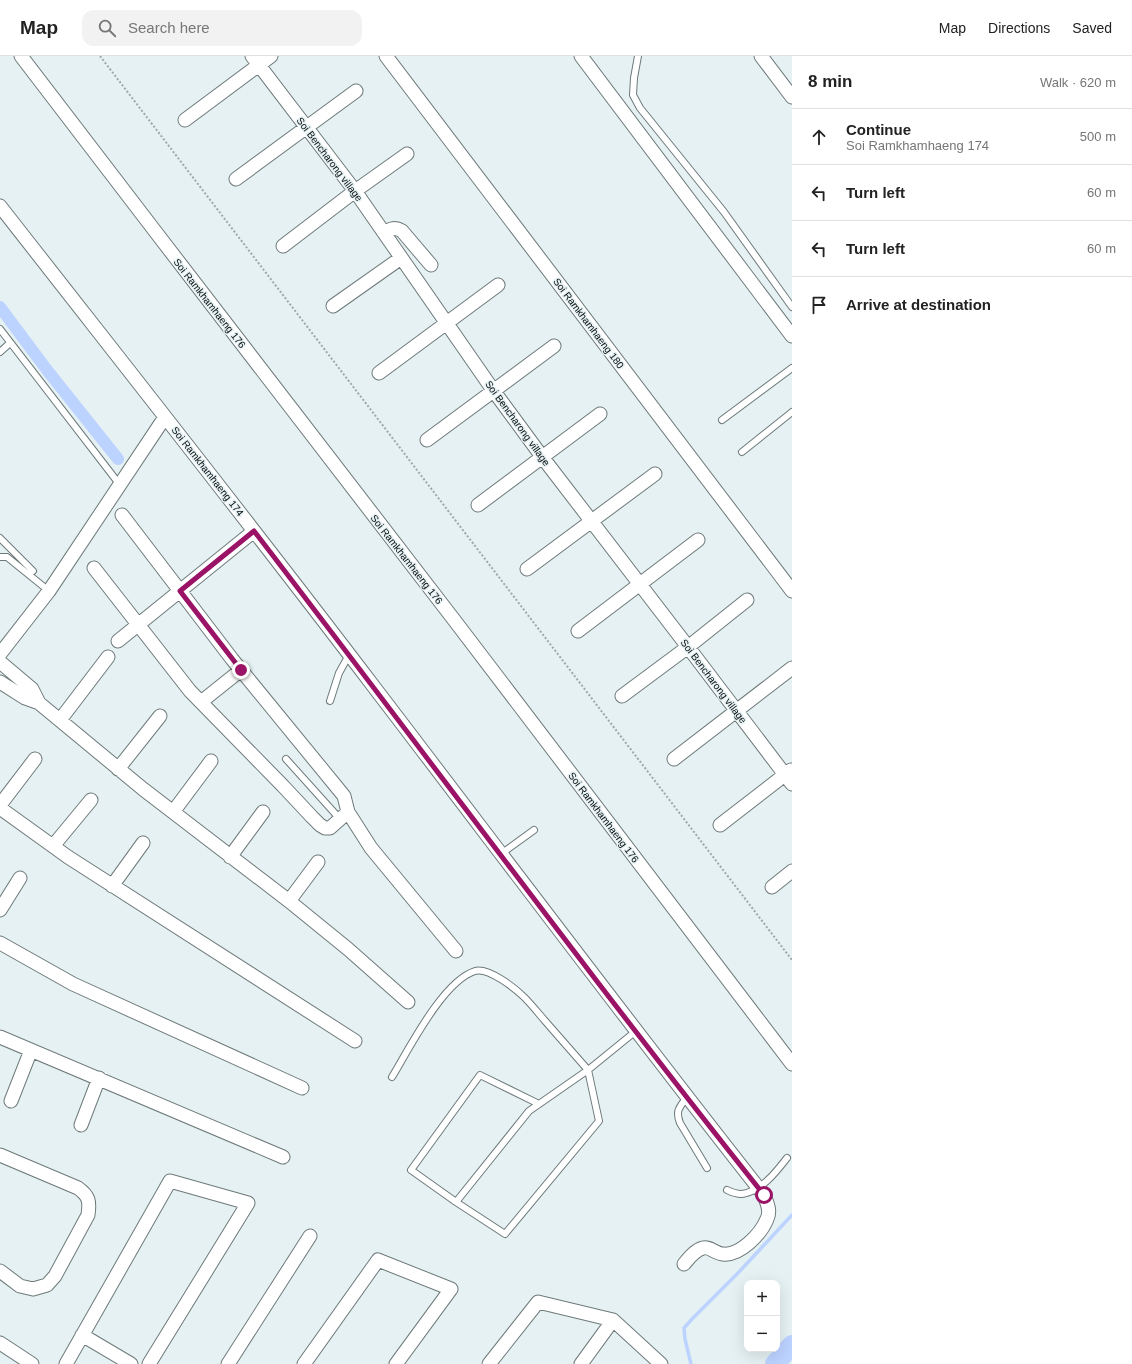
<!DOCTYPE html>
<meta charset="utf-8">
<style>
:root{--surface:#fff;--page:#f2f2f2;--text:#222;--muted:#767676;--line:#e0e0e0}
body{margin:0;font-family:Arial,sans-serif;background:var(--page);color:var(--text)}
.controls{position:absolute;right:12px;bottom:12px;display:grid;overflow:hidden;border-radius:8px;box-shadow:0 4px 16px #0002}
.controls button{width:36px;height:36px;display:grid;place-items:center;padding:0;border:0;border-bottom:1px solid var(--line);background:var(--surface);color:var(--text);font:20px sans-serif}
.stop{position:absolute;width:12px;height:12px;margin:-9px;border:3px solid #9a1366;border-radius:50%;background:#fff}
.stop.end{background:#9a1366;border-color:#fff;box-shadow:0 1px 4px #0008}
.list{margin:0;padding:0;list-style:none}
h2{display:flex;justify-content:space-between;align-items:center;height:52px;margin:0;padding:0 16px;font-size:17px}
h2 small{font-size:13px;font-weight:400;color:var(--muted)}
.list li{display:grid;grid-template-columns:26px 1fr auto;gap:12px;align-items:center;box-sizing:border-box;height:56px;padding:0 16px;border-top:1px solid var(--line)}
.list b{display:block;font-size:15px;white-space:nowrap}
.list p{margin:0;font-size:13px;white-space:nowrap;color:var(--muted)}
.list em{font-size:13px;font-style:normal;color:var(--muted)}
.icon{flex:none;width:22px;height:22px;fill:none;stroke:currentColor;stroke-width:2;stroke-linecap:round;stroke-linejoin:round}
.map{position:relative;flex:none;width:792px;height:1308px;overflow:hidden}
header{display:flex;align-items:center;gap:24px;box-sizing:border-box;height:56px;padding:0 20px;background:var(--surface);border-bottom:1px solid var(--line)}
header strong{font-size:19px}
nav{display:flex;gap:22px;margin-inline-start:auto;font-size:14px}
.search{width:280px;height:36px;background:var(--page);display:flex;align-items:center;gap:10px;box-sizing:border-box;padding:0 14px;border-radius:12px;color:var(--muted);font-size:15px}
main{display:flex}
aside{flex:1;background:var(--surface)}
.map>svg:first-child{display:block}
</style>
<header>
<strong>Map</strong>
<div class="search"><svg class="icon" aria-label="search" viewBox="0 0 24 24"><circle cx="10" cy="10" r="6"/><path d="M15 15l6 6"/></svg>Search here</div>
<nav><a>Map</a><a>Directions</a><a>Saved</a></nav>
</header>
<main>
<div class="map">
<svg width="792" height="1308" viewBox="0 0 792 1308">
<rect width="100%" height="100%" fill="#e5f1f3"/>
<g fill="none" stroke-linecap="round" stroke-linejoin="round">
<!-- stream -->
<path stroke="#bcd2ff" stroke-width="3.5" d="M691,1308L685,1283L684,1272L692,1263L738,1217L792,1159"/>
<!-- canal -->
<path stroke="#bcd2ff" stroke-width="12" d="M0,251L47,314L118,403"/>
<!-- river -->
<path stroke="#bcd2ff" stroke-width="20" d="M775,1308L792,1289"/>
<defs>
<path id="service" d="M638,0L634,22L633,39L640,52L724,156L792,251
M0,273L120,429
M0,296L10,287
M722,364L792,312
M742,396L792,356
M0,482L33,515
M0,501H7L49,535
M330,645L339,617L349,599
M286,703L340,763
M501,798L534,774
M588,1014L599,1065L505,1178L456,1146L529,1055Z
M392,1021C409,993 443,925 475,915C488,911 515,932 524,941C532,949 539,958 546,966C560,982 574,998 588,1014L636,975
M687,1041C680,1051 675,1054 680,1067L707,1112
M727,1134C731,1136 737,1138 742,1138C762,1135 776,1116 787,1102
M456,1146L411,1114L480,1019L539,1048"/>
<path id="minor" d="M21,0L158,179L458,569L792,1008
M252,0L355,135L493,334L543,402L688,591L792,728
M386,0L792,535
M581,0L792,280
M761,0L792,41
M185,64L271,0
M236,123L356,35
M0,150C125,310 251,469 374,631C504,801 632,972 764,1139C767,1147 771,1155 767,1163C761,1178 740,1200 723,1198C716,1198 709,1190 703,1192C695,1194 689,1202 684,1208
M384,177C391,172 395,171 402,175L431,209
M283,190L355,135L407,98
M333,250L401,202
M379,317L498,229
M427,384L554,290
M478,449L600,358
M122,459L232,603L344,740L348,756L371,792L456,895
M94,512L190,635L283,730L312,761L320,769L325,772H330L348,756
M527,513L655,418
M578,575L698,484
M118,585L254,475
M0,598L49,535L165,361
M0,606L32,633L39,647
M0,626L25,642L39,647L143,733L289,845L348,893L408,946
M622,640L688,591L747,544
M201,646L241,614
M60,664L108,601
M674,703L792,612
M118,713L160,660
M0,749L35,703
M0,752L68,801L355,985
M173,756L211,705
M720,769L791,714
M53,790L91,744
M230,801L263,756
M112,830L143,787
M772,831L792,815
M289,845L318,806
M0,854L20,822
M0,887L73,928L302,1032
M0,981L283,1101
M11,1045L31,994
M81,1069L99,1022
M0,1099L78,1132C89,1140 90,1145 88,1159L55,1220L47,1229L33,1233L20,1230L0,1215
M82,1279L131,1308
M0,1287L32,1308
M66,1308L170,1125L248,1147L149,1308
M228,1308L310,1180
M304,1308L378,1204L451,1233L396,1308
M489,1308L538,1246L613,1264L661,1308
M581,1308L613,1264"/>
</defs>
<!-- service casing -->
<use href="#service" stroke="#6e797a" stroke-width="8"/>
<!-- minor casing -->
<use href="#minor" stroke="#6e797a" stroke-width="15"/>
<!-- path -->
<path stroke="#9ea8aa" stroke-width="2" stroke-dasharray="2 2" stroke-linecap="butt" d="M100,0L792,904"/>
<!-- service -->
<use href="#service" stroke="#fff" stroke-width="6"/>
<!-- minor -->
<use href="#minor" stroke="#fff" stroke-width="13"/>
</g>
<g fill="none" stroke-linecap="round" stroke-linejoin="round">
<!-- route -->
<path stroke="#9a1366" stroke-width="5" d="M241,614L180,535L254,475C424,696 590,921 764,1139"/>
</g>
<g text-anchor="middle" stroke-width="3" stroke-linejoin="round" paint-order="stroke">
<!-- street labels -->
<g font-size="10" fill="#090d0e" stroke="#e5f1f3">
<text transform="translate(330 103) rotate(53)" y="4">Soi Bencharong village</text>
<text transform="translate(210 247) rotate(52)" y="4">Soi Ramkhamhaeng 176</text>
<text transform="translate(589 267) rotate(53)" y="4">Soi Ramkhamhaeng 180</text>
<text transform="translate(518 367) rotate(54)" y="4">Soi Bencharong village</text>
<text transform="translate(208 415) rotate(52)" y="4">Soi Ramkhamhaeng 174</text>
<text transform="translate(407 503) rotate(52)" y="4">Soi Ramkhamhaeng 176</text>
<text transform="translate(714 625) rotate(53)" y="4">Soi Bencharong village</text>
<text transform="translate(604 761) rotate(53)" y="4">Soi Ramkhamhaeng 176</text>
</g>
</g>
</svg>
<div class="controls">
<button>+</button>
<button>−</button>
</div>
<div class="stop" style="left:764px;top:1139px"></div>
<div class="stop end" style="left:241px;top:614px"></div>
</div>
<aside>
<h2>8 min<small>Walk · 620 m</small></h2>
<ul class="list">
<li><svg class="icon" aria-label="ahead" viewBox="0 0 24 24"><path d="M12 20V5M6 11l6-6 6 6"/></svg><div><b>Continue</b><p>Soi Ramkhamhaeng 174</p></div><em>500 m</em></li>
<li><svg class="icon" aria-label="left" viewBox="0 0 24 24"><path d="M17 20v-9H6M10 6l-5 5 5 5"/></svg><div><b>Turn left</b></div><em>60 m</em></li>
<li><svg class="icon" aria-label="left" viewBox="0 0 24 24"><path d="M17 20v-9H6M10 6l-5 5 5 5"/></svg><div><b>Turn left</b></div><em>60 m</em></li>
<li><svg class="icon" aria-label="arrive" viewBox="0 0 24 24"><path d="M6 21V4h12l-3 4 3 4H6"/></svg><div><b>Arrive at destination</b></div></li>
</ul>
</aside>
</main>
